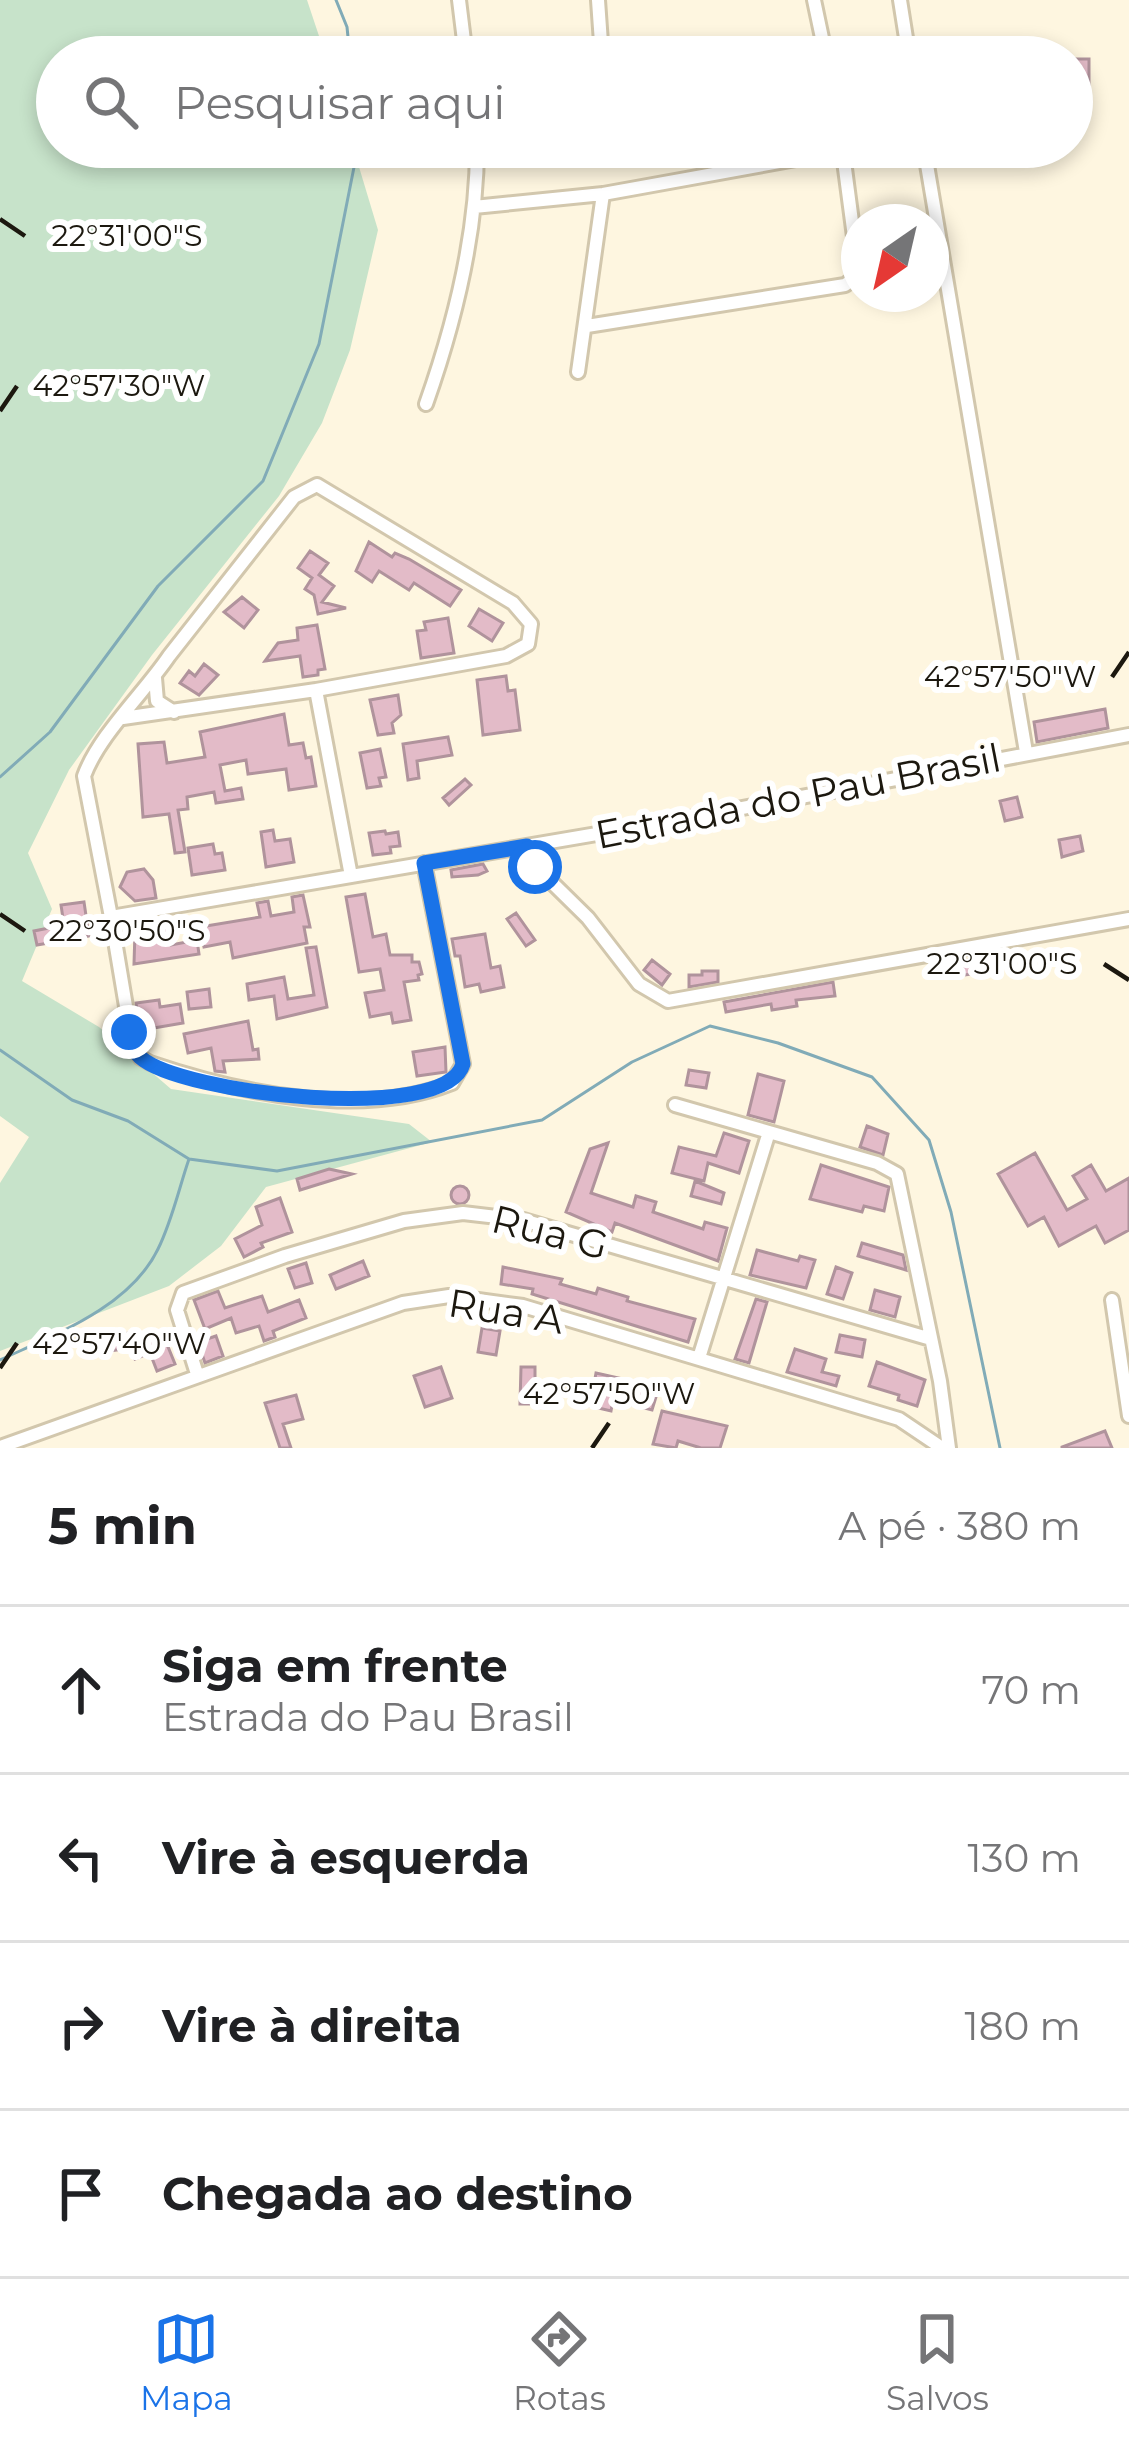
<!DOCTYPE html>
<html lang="pt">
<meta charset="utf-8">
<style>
:root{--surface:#fff;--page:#f6f6f6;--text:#202124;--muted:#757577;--line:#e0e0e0;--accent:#1a73e8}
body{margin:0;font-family:Montserrat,sans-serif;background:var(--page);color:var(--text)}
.compass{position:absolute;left:841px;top:204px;width:108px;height:108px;border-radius:50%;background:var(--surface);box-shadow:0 6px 18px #0003;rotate:214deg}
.stop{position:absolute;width:36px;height:36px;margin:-27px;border:9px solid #1a73e8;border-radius:50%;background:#fff}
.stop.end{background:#1a73e8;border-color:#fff;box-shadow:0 3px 12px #0008}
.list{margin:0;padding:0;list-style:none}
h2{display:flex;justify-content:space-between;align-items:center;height:156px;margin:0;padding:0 48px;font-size:51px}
h2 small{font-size:39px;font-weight:400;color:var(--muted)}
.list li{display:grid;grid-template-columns:78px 1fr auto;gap:36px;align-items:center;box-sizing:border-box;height:168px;padding:0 48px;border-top:3px solid var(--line)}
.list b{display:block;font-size:45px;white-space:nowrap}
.list p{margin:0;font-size:39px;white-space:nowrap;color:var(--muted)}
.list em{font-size:39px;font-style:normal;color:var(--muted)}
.icon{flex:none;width:66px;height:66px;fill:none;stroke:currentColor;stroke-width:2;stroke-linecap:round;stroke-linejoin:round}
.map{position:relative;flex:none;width:1129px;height:1448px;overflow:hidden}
.search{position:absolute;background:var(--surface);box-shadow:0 6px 18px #0003;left:36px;right:36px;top:36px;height:132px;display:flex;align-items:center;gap:30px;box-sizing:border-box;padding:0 42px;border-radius:66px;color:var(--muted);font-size:45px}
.sheet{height:828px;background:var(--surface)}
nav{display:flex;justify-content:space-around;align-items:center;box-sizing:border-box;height:168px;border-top:3px solid var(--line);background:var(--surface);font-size:33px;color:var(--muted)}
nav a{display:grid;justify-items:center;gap:6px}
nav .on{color:var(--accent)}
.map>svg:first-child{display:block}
</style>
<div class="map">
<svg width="1129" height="1448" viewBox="0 0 1129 1448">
<rect width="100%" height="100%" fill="#fef6e0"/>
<!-- green -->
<path fill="#c7e3ca" d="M0,0H307L326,57H57V147H353L378,230L350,350L322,423L279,496L152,655L69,770L28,853L52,909L22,981L99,1027L171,1089L409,1124L432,1142L266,1187L221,1246L169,1286L0,1351V1183L29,1137L0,1116Z"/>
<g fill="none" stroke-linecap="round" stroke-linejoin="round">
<!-- stream -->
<path stroke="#81abb7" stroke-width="3" d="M336,0L347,27L350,57
M0,777L50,732L158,586L263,481L319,344L358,147
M0,1050L72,1100L128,1121L189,1159L277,1171L542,1120L632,1062L710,1026L778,1043L872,1077L929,1140L951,1212L1000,1448
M0,1360C56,1334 130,1307 158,1249C172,1221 179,1188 189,1159"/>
</g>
<!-- building -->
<path fill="#e3bbc8" stroke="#b0939c" stroke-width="3" d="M1072,59H1089V85H1072Z
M369,542L392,557L395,553L409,559L461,590L450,606L414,583L409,590L379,571L372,582L356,571Z
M310,551L328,563L319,575L334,586L322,602L346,608L318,614L314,595L305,589L312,578L298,568Z
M242,597L258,610L244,628L224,612Z
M479,609L503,623L492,641L469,626Z
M448,618L454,653L421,658L417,631L426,630L424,622Z
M317,625L325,669L318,670V675L303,677L300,656L265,661L278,643L298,640L297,628Z
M204,664L218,675L199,695L180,683L189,671L195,676Z
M506,676L508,691L515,690L520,730L483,735L477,680Z
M398,695L401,715L392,723L394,733L378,735L370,700Z
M1105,709L1108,728L1037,742L1034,722Z
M284,714L289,745L303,743L306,758L311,757L316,786L289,790L286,769L248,774L246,760L220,765L225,791L241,788L243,799L216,803L214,792L187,797L188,809L178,810L185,852L175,853L169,814L143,817L138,744L164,742L167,763L205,757L200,732Z
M448,737L452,755L417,761L419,778L408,780L403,744Z
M380,749L386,777L379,778L381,786L367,788L360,753Z
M465,779L471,785L449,805L443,798Z
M1017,797L1022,817L1005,821L1000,801Z
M273,830L275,841L290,839L294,862L266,867L261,832Z
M385,831L386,834L398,832L400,846L390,847L391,853L373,855L369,833Z
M1080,836L1083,851L1062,857L1059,840Z
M213,844L215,854L222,853L225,870L192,875L188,848Z
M483,864L487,871L478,875L452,877L451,870Z
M144,869L153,880L156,898L135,901L120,887L127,872Z
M365,894L373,937L386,934L390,955H412V962H419L422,974L418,975L419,980L404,982L411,1020L393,1023L391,1013L370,1017L365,993L384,990L380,969L359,972L346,897Z
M303,895L310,927H304L307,943L233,958L230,942L204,947L200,927L260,917L257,903L268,901L271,916L294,912L292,897Z
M84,902L89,936L37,945L34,931L64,925L61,905Z
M516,913L535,940L526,946L507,919Z
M169,927L171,945L197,940L199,954L134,964L135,931Z
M485,934L491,968L500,966L504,987L481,992L479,984L465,987L460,956H455L452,939Z
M316,947L327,1007L277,1019L274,996L249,1000L247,984L284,977L288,999L314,995L306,948Z
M652,960L670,974L662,985L644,970Z
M970,960L972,974L949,977L947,963Z
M702,971H718V982L689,987V975H702Z
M833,982L835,996L796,1000L797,1006L772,1010L771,1004L726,1012L724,1002Z
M209,989L211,1007L189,1009L187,992Z
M159,1000L160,1007L180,1004L183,1023L148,1029L146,1014L138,1015L136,1003Z
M248,1021L253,1050L258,1049L259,1059L223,1061L225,1072L215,1071L211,1048L188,1053L184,1034Z
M445,1047L446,1072L417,1076L413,1052Z
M689,1070L709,1073L706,1088L686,1085Z
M758,1074L784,1081L774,1122L748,1115Z
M867,1126L888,1134L883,1155L860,1147Z
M724,1133L749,1141L739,1173L708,1163L704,1181L672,1173L679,1147L716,1156Z
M608,1143L591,1193L633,1207L636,1196L656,1202L653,1212L703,1229L705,1222L727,1228L718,1261L615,1223L612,1232L566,1212L590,1149Z
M1035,1153L1067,1210L1087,1199L1073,1176L1091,1165L1106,1191L1129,1178V1230L1105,1243L1096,1226L1059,1246L1044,1217L1028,1226L998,1174Z
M821,1165L889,1187L884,1211L864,1206L862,1212L810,1199Z
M329,1169L352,1174L300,1190L297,1179Z
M695,1181L724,1193L721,1204L691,1196Z
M451 1195a9 9 0 1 1 18 0a9 9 0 1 1-18 0Z
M280,1198L292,1232L261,1243L263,1247L244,1257L235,1239L262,1225L256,1207Z
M862,1243L903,1255L906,1270L858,1256Z
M757,1250L798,1261L800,1256L815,1260L806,1288L750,1275Z
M363,1261L369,1276L336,1289L330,1275Z
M306,1263L312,1283L295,1288L288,1269Z
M503,1267L562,1279L560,1284L596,1294L598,1288L628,1297L627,1301L695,1319L688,1342L532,1294L533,1289L501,1284Z
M836,1267L852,1273L843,1299L827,1294Z
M875,1290L900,1297L895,1317L870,1310Z
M218,1291L225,1308L262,1296L268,1312L299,1300L306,1318L273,1331L275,1337L264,1341L259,1326L236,1333L231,1318L205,1329L194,1300Z
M756,1299L767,1302L749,1363L735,1359Z
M482,1328L500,1331L496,1355L478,1352Z
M137,1330L141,1341L162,1332L175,1364L157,1371L150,1353L135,1359L131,1348L102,1352L100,1334L119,1332V1336Z
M840,1335L865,1340L862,1357L836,1352Z
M216,1336L223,1356L205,1363L198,1342Z
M795,1349L826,1359L822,1372L839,1376L836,1386L787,1372Z
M877,1362L925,1380L917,1406L898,1400L899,1395L869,1386Z
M441,1367L452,1398L425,1407L414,1376Z
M521,1367H535V1404H520Z
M596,1373L659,1387L652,1410L613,1400L611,1411L590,1406Z
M296,1395L303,1419L283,1424L291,1448H280L265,1403Z
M662,1411L727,1426L720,1448H701L678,1441L676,1448L653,1444Z
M1105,1431L1112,1448H1062V1447Z"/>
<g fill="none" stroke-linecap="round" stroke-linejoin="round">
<defs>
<path id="street" d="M459,0L466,57
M598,0L602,57
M814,0L826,57
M900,0L909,57
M924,147L1026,752
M474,207L603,194L846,150
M587,326L845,285L853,279L858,267L844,161L849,147
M578,372L603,194
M426,404C455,322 477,234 477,147
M155,678L157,701L174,712
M316,690L351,876
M123,718L316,690L506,656L528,644L531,624L513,603L317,485L294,497L169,656C144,693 99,735 84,776L111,917L679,820L1129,735
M528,846L529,860L588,918L639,984L668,1001L1129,919
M111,917L132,1042L141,1058L150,1063C238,1093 362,1119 452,1083L463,1064L424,863
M675,1105L877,1163L897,1174L940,1381L949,1448
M1112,1300L1129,1416
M699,1358L769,1132
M197,1374L177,1310L183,1293L285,1256L404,1221L463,1213L523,1220L931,1339
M0,1447L403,1303L449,1296L523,1306L899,1419L942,1448"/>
</defs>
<!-- street casing -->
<use href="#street" stroke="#d2c7ad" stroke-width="18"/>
<!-- street -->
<use href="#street" stroke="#fff" stroke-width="12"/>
</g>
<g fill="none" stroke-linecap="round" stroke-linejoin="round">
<!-- route -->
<path stroke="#1a73e8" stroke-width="15" d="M129,1032C132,1041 133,1051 140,1057C180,1094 446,1125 463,1064L424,863L527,846V857L535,867"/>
</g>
<!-- ticks -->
<path fill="none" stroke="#1c180f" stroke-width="4.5" d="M0,219L25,236M0,411L17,386M1112,677L1129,652M0,914L25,931M1104,964L1129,980M0,1368L17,1343M592,1448L609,1423"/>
<g text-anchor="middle" stroke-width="12" stroke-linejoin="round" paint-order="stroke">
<!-- street labels -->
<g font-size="39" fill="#1c180f" stroke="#fff">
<text transform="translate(798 796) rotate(-11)" y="14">Estrada do Pau Brasil</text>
<text transform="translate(550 1232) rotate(14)" y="14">Rua G</text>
<text transform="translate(506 1311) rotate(9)" y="14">Rua A</text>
</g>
</g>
<g font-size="30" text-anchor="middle" fill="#1c180f" stroke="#fff" stroke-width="12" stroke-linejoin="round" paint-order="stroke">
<text x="127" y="246">22°31'00"S</text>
<text x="119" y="396">42°57'30"W</text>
<text x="1010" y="687">42°57'50"W</text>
<text x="127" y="941">22°30'50"S</text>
<text x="1002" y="974">22°31'00"S</text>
<text x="119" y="1354">42°57'40"W</text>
<text x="609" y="1404">42°57'50"W</text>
</g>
</svg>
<svg class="compass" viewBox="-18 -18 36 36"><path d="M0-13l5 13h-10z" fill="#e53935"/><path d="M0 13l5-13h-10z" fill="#757577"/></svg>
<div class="stop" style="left:535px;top:867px"></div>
<div class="stop end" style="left:129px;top:1032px"></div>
<div class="search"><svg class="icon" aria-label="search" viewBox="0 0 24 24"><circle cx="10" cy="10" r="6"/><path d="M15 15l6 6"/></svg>Pesquisar aqui</div>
</div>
<section class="sheet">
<h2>5 min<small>A pé · 380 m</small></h2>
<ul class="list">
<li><svg class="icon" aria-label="ahead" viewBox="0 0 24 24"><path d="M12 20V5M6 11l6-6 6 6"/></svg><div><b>Siga em frente</b><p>Estrada do Pau Brasil</p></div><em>70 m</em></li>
<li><svg class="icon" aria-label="left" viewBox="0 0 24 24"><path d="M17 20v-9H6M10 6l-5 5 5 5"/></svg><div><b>Vire à esquerda</b></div><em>130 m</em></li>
<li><svg class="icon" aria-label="right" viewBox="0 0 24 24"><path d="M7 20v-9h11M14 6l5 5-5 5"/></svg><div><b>Vire à direita</b></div><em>180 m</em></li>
<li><svg class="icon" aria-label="arrive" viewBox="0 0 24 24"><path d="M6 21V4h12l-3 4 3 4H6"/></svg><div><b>Chegada ao destino</b></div></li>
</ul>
</section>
<nav>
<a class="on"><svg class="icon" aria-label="map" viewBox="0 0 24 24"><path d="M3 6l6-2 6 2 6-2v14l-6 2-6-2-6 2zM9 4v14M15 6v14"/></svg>Mapa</a>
<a><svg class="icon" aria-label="directions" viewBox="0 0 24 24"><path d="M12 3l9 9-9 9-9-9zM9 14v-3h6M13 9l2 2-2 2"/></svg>Rotas</a>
<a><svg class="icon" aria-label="saved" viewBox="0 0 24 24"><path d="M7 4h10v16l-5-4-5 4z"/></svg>Salvos</a>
</nav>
